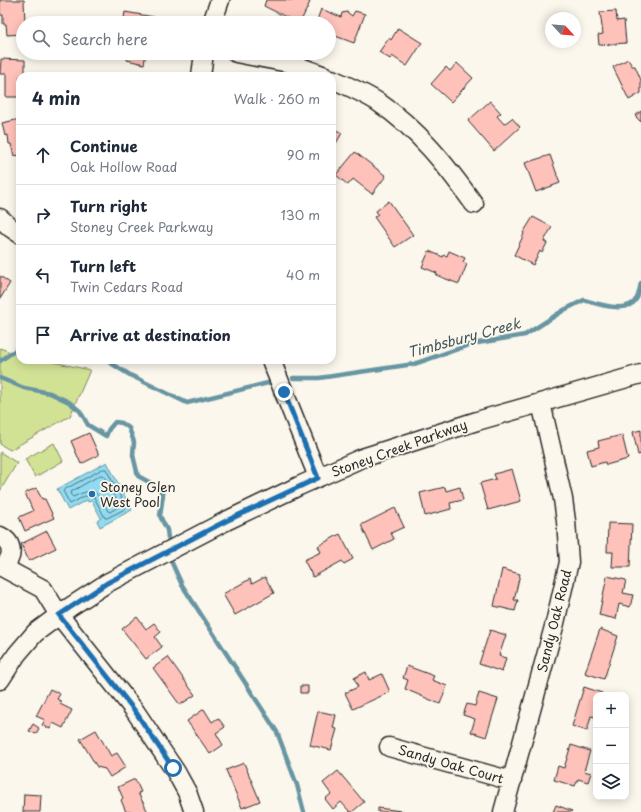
<!DOCTYPE html>
<meta charset="utf-8">
<style>
:root{--surface:#fff;--page:#f2f2f3;--text:#1f2937;--muted:#747a83;--line:#e0e1e3}
body{margin:0;font-family:"Playpen Sans",sans-serif;background:var(--page);color:var(--text)}
.controls{position:absolute;right:12px;bottom:12px;display:grid;overflow:hidden;border-radius:8px;box-shadow:0 2px 10px #0003}
.controls button{width:36px;height:36px;display:grid;place-items:center;padding:0;border:0;border-bottom:1px solid var(--line);background:var(--surface);color:var(--text);font:20px sans-serif}
.compass{position:absolute;left:545px;top:12px;width:36px;height:36px;border-radius:50%;background:var(--surface);box-shadow:0 2px 10px #0003;rotate:116deg}
.stop{position:absolute;width:12px;height:12px;margin:-9px;border:3px solid #1f6fb2;border-radius:50%;background:#fff}
.stop.end{background:#1f6fb2;border-color:#fff;box-shadow:0 1px 4px #0008}
.list{margin:0;padding:0;list-style:none}
h2{display:flex;justify-content:space-between;align-items:center;height:52px;margin:0;padding:0 16px;font-size:17px}
h2 small{font-size:13px;font-weight:400;color:var(--muted)}
.list li{display:grid;grid-template-columns:26px 1fr auto;gap:12px;align-items:center;box-sizing:border-box;height:60px;padding:0 16px;border-top:1px solid var(--line)}
.list b{display:block;font-size:15px;white-space:nowrap}
.list p{margin:0;font-size:13px;white-space:nowrap;color:var(--muted)}
.list em{font-size:13px;font-style:normal;color:var(--muted)}
.icon{flex:none;width:22px;height:22px;fill:none;stroke:currentColor;stroke-width:2;stroke-linecap:round;stroke-linejoin:round}
.map{position:relative;flex:none;width:641px;height:812px;overflow:hidden}
.search{position:absolute;background:var(--surface);box-shadow:0 2px 10px #0003;left:16px;top:16px;width:320px;height:44px;display:flex;align-items:center;gap:10px;box-sizing:border-box;padding:0 14px;border-radius:22px;color:var(--muted);font-size:15px}
.panel{position:absolute;background:var(--surface);box-shadow:0 2px 10px #0003;left:16px;top:72px;width:320px;height:292px;border-radius:12px}
.map>svg:first-child{display:block}
</style>
<div class="map">
<svg width="641" height="812" viewBox="0 0 641 812">
<rect width="100%" height="100%" fill="#fbf7ec"/>
<filter id="ink" filterUnits="userSpaceOnUse"><feTurbulence type="fractalNoise" baseFrequency=".025" numOctaves="2"/><feDisplacementMap in="SourceGraphic" scale="8" xChannelSelector="R" yChannelSelector="G"/><feConvolveMatrix kernelMatrix="1 2 1 2 8 2 1 2 1" color-interpolation-filters="sRGB"/></filter>
<g filter="url(#ink)">
<!-- green -->
<path fill="#d2e295" stroke="#7e8660" d="M0,348L13,353L20,355V360H44L90,370L70,416L10,450L0,444Z
M54,443L63,461L35,477L25,459Z
M0,452L17,463L0,491Z"/>
<!-- water -->
<path fill="#90dbf1" stroke="#6895a2" d="M107,462L132,510L100,527L97,521L101,518L92,501L88,502L87,500L68,510L57,489Z"/>
<g fill="none" stroke-linecap="round" stroke-linejoin="round">
<!-- shore -->
<path stroke="#53717a" stroke-width="1" d="M103,469H106L126,507L125,509L107,518H105L94,497L85,496L70,504L63,491L64,490Z
M101,475L104,476L119,505L118,507L110,512L108,511C96,490 95,487 73,497L70,494L71,492Z"/>
<!-- stream -->
<path stroke="#6895a2" stroke-width="4.5" d="M106,360L130,375L187,403L268,383
M0,361L20,347
M0,378L24,388L50,393L69,402L80,411L88,425L106,436L109,429L115,422L122,423L129,428L134,442L133,455L138,476L158,487L163,495L160,516L167,530L168,538
M293,378H319L414,364L472,344L525,335L564,310L584,300C598,304 628,315 637,298C639,294 640,287 641,283
M172,563L182,585L277,732L297,785L304,812"/>
</g>
<!-- building -->
<path fill="#fec2ba" stroke="#2b2b2b" d="M0,0H24L25,23H23V34L7,35L6,24H3V15H0Z
M266,0H306L310,2L300,23H298L264,6Z
M321,9L341,17L342,13L347,12L352,16L355,11L365,14L354,43L330,34L331,31L329,30V23H316Z
M616,11L617,21L624,20L626,43L599,45L598,35L603,34L600,12Z
M125,12L154,17L153,23H123Z
M398,28L422,43L407,66L392,56L390,59L379,52L389,38L391,40Z
M127,53H146L144,64L127,60Z
M1,59L25,60V76H20V97H6V74H0Z
M628,59L632,66H635L641,80V93L629,100L613,67Z
M457,63L473,78L451,102L431,84L446,67L450,71Z
M490,101L501,113L497,116L504,124L512,118L520,127L494,151L468,121Z
M641,111V122L635,116Z
M20,119V155L14,156L11,144H9L8,135L5,136L2,123Z
M332,128L342,133L332,150Z
M355,152L386,176L372,194L353,179L348,185L336,175Z
M550,155L560,183L536,192L525,163Z
M389,201L413,235L395,247L374,217L378,214L376,211Z
M533,217L552,227L544,241L547,243L542,253L540,251L533,265L514,255L524,234L523,233Z
M429,251L443,257L444,255L447,256L449,251L465,258L463,262L467,264L459,284L436,275L437,273L422,267Z
M0,276L10,283L0,299Z
M641,430V454L638,455L633,432Z
M89,433L99,455L81,464L71,441Z
M622,435L628,459L606,465L605,462L591,466L587,450L599,447L598,441Z
M512,469L521,501L488,510L480,483L496,479L494,474Z
M445,487L446,491L460,487L463,500L450,503L451,509L425,516L420,493Z
M36,488L42,499H45L54,518L25,531L19,517L33,511L25,493Z
M395,508L404,527L391,533L394,539L373,550L361,525Z
M608,523L632,524L630,567H612L613,552H607Z
M47,531L56,548L29,561L21,544Z
M340,534L353,559L344,564L342,561L313,577L304,560L321,552L318,546Z
M502,569L520,574L514,600H518L515,611L494,606Z
M607,576L626,580L623,593L633,595L630,607L619,604L616,619L599,615Z
M265,577L274,593L235,615L223,594L250,579L252,584Z
M137,617L146,629L154,623L161,632L155,637L162,647L146,659L122,629Z
M600,629L618,636L604,679L585,673Z
M490,630L506,635L499,656L506,658L502,672L479,664Z
M168,657L195,695L180,705L153,668Z
M407,666L434,676L432,680L447,686L440,704L405,689L408,680L403,678Z
M366,672L369,680L382,674L390,692L353,709L345,693L358,687L354,678Z
M300,686H308V693H300Z
M584,687L602,693V695H596V714L595,717L591,716L587,731L572,726Z
M50,689L60,694L57,699L62,702L60,704L72,710L63,728L53,723L50,729L42,725L45,720L36,716Z
M479,693L498,699L486,737L471,732L475,719L463,715L467,704L475,706Z
M204,709L212,722L218,718L225,727L216,733L223,745L210,754L187,721Z
M318,711L336,715L333,728L337,729L331,750L310,745Z
M33,724L39,728L36,734L29,731Z
M96,730L111,756L117,753L126,767L110,777L105,769L97,767L80,739Z
M571,745L590,751L584,771L591,773L588,782L578,779L575,786L554,780L558,766L564,768Z
M244,763L260,801L242,808L226,770Z
M338,771L364,802L352,812H350L341,802L333,809L325,799L331,794L323,783Z
M135,779L141,792L138,793L148,812H126L121,800L123,798L118,787Z
M24,794L41,795L40,812H23Z
M556,805L572,811L571,812H553Z
M378,808L409,812H378Z"/>
<g fill="none" stroke-linecap="round" stroke-linejoin="round">
<defs>
<path id="minor" d="M212,23L220,0
M236,53L289,63L325,76
M201,76L204,53
M332,79C348,86 364,93 378,102C418,129 446,165 474,204
M0,218L11,228L20,234
M271,360L318,477
M0,536C14,543 14,558 2,567L43,589L59,615L135,711L176,772L187,792L194,812
M0,680L17,654L35,633L70,607L107,583L226,521L299,486L362,458L477,421L641,374
M389,747L512,781
M503,812L555,623L569,562L566,521L563,499L541,403"/>
</defs>
<!-- minor casing -->
<use href="#minor" stroke="#2b2b2b" stroke-width="21"/>
<!-- minor -->
<use href="#minor" stroke="#fbf7ec" stroke-width="18"/>
</g>
</g>
<g fill="none" stroke-linecap="round" stroke-linejoin="round" filter="url(#ink)">
<!-- route -->
<path stroke="#1f6fb2" stroke-width="5" d="M173,768L135,711L59,615L107,583L226,521L318,478L284,392"/>
</g>
<!-- markers -->
<circle fill="#1f6fb2" stroke="#fbf7ec" stroke-width="1.5" cx="92" cy="494" r="4"/>
<g text-anchor="middle" stroke-width="3.5" stroke-linejoin="round" paint-order="stroke">
<!-- street labels -->
<g font-size="13" fill="#2b2b2b" stroke="#fbf7ec">
<text transform="translate(399 448) rotate(-20)" y="5">Stoney Creek Parkway</text>
<text transform="translate(554 621) rotate(-76)" y="5">Sandy Oak Road</text>
<text transform="translate(451 764) rotate(16)" y="5">Sandy Oak Court</text>
</g>
<!-- poi labels -->
<g font-size="13" fill="#2b2b2b" stroke="#fbf7ec" text-anchor="start">
<text x="100" y="492">Stoney Glen<tspan x="100" dy="15">West Pool</tspan></text>
</g>
<!-- water labels -->
<g font-size="14" font-style="italic" fill="#44575c" stroke="#fbf7ec">
<text transform="translate(464 338) rotate(-15)" y="5">Timbsbury Creek</text>
</g>
</g>
</svg>
<div class="controls">
<button>+</button>
<button>−</button>
<button><svg class="icon" aria-label="layers" viewBox="0 0 24 24"><path d="M12 4l9 5-9 5-9-5zM3 14l9 5 9-5"/></svg></button>
</div>
<svg class="compass" viewBox="-18 -18 36 36"><path d="M0-13l5 13h-10z" fill="#e53935"/><path d="M0 13l5-13h-10z" fill="#747a83"/></svg>
<div class="stop" style="left:173px;top:768px"></div>
<div class="stop end" style="left:284px;top:392px"></div>
<div class="search"><svg class="icon" aria-label="search" viewBox="0 0 24 24"><circle cx="10" cy="10" r="6"/><path d="M15 15l6 6"/></svg>Search here</div>
<section class="panel">
<h2>4 min<small>Walk · 260 m</small></h2>
<ul class="list">
<li><svg class="icon" aria-label="ahead" viewBox="0 0 24 24"><path d="M12 20V5M6 11l6-6 6 6"/></svg><div><b>Continue</b><p>Oak Hollow Road</p></div><em>90 m</em></li>
<li><svg class="icon" aria-label="right" viewBox="0 0 24 24"><path d="M7 20v-9h11M14 6l5 5-5 5"/></svg><div><b>Turn right</b><p>Stoney Creek Parkway</p></div><em>130 m</em></li>
<li><svg class="icon" aria-label="left" viewBox="0 0 24 24"><path d="M17 20v-9H6M10 6l-5 5 5 5"/></svg><div><b>Turn left</b><p>Twin Cedars Road</p></div><em>40 m</em></li>
<li><svg class="icon" aria-label="arrive" viewBox="0 0 24 24"><path d="M6 21V4h12l-3 4 3 4H6"/></svg><div><b>Arrive at destination</b></div></li>
</ul>
</section>
</div>
